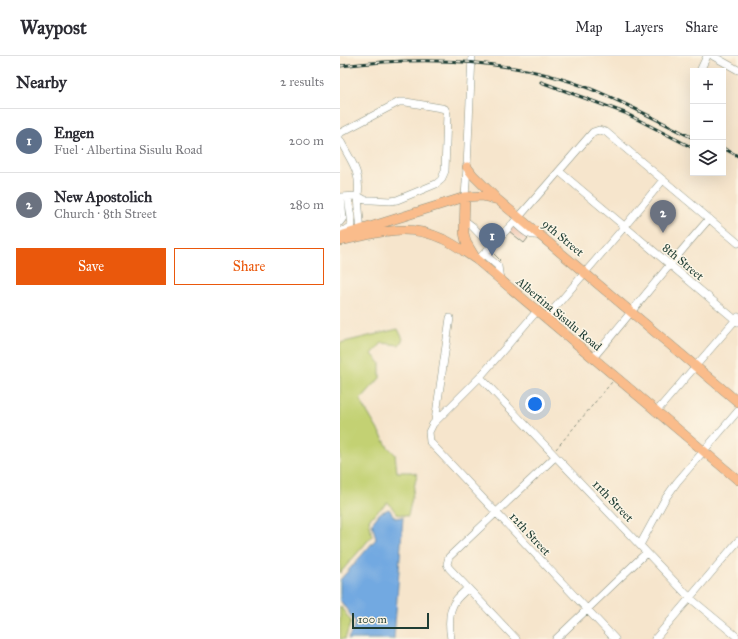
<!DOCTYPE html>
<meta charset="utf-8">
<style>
:root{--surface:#fff;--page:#f2f2f3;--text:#2b2b33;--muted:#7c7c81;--line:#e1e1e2;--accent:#ea580c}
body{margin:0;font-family:"IM FELL Great Primer",serif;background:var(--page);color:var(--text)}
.controls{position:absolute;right:12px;top:12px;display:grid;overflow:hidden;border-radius:0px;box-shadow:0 4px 16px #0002}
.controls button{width:36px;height:36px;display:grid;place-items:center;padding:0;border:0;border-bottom:1px solid var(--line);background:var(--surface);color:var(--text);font:20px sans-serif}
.scale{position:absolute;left:12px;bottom:10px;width:77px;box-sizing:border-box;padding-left:4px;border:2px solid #1f3d34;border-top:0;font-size:11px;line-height:14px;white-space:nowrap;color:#1f3d34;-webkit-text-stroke:3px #fcf5e5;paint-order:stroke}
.you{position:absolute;left:195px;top:348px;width:14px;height:14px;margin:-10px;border:3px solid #fff;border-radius:50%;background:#1a73e8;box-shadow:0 0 0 6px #1a73e833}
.badge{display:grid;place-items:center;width:26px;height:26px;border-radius:50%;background:var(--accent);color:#fff;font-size:13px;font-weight:700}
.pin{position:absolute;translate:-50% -33px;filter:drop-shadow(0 1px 2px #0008)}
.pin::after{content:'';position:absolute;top:21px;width:14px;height:12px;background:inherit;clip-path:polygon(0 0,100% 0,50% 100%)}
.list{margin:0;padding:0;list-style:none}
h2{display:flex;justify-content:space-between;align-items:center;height:52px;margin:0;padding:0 16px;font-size:17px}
h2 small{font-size:13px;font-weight:400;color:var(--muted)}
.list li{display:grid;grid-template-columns:26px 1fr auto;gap:12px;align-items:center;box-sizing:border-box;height:64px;padding:0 16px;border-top:1px solid var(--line)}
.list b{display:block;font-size:15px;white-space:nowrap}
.list p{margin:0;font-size:13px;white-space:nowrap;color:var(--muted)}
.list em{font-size:13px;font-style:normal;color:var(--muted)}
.actions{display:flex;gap:8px;padding:12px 16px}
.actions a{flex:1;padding:9px 0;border:1px solid var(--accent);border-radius:0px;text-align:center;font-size:14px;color:var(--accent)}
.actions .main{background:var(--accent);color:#fff}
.icon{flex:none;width:22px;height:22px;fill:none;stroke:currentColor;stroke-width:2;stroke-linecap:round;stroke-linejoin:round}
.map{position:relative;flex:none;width:398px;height:583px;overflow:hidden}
header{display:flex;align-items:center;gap:24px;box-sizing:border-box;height:56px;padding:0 20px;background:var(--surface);border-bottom:1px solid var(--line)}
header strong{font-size:19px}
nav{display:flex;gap:22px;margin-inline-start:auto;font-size:14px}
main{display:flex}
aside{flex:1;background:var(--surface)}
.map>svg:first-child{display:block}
</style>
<header>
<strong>Waypost</strong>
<nav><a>Map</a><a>Layers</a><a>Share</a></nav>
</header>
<main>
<aside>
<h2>Nearby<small>2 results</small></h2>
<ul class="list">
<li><span class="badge" style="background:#5c6f8a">1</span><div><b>Engen</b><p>Fuel · Albertina Sisulu Road</p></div><em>200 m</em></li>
<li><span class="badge" style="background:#6b7280">2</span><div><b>New Apostolich</b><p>Church · 8th Street</p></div><em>280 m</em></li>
</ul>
<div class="actions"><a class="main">Save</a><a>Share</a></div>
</aside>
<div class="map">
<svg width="398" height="583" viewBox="0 0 398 583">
<rect width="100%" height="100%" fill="#fcf5e5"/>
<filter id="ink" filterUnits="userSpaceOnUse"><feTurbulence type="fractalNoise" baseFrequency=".025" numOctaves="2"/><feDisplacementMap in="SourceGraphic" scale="8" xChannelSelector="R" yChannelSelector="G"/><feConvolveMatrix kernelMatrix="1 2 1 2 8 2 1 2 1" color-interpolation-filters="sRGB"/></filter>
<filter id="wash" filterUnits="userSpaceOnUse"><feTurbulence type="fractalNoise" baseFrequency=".012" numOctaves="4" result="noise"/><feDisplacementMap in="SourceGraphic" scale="16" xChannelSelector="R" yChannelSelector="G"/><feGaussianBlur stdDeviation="0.9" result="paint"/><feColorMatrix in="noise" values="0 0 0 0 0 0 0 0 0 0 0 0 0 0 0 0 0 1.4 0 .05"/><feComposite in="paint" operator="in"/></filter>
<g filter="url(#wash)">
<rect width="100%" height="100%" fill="#f6e5cc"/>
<!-- green -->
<path fill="#c3d173" stroke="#718754" d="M58,273L63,283L59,289L42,287L32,298L40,307V322L20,344L48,391L55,398L57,416H71L77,418L68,460L57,458L48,446L29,463L32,480L0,517V287Z
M0,550L11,565L5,583H0Z"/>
<!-- water -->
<path fill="#72a9e1" stroke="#48738a" d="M49,453L55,462L63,461L54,583H8L16,567L0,544V524L36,483L32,467L40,457Z"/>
<g id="blocks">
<!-- building -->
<path fill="#ebae97" d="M173,170L188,182L184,187L169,175Z
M151,195L160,204L156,208L147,200Z"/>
</g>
</g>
<g filter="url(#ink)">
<use href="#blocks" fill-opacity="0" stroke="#8a9180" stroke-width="1"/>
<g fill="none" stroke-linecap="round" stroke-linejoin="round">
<defs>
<path id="minor" d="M373,0L398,14
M360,15L367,0
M0,77L59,46H66L101,52L105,53L107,58L105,115L101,124L96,128L57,144L50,145L32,144H25L18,140L21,179
M0,84C11,106 21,114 18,140L0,141
M220,116L398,266
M125,141L127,111L132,0
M124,164L132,170L151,190
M0,166L3,162L1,141
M174,166C183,174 188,181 200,179
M0,176L9,172L12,169L8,141
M144,198L158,210L160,224
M137,205L179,161L253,76L259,74L266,76L398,187
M197,255L140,321L93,368L89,376L90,386L275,583
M206,262L285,170L323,124
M253,302C292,256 329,208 369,163
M140,321L350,542L396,580
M316,356L398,261
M95,365L110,262
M300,489L325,443L337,426L398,355
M111,583C109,571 108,554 116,544C119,540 124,536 128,532
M176,583L109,512L107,508L109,501L215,401
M216,583L306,497
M315,583L398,485"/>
<path id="major" d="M127,111L133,119L156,142
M125,141L124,177L126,186L135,201
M4,179L125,141L142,140L158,144L398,346
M0,185C37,177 66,166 103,183C115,188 126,197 137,204L398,424"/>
</defs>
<!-- minor casing -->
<use href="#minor" stroke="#8a9180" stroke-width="8"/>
<!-- major casing -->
<use href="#major" stroke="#8a9180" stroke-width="10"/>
<!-- path -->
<path stroke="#8a9180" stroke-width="1" stroke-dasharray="3 3" stroke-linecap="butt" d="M216,393L272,326"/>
<!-- minor -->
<use href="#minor" stroke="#fff" stroke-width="7"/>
<!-- major -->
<use href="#major" stroke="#fabc8b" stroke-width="9"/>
<defs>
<path id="rail" d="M0,10C84,0 172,2 251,33C286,47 319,65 353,82
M201,26L285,57L353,92
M383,92L398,100"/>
</defs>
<!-- rail casing -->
<use href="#rail" stroke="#1f3d34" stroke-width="3"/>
<!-- rail -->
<use href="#rail" stroke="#fcf5e5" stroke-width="1.5" stroke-dasharray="4.5" stroke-linecap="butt"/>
</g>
</g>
<g text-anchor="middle" stroke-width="3" stroke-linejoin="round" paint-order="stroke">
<!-- street labels -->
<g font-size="12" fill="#1f3d34" stroke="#fcf5e5">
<text transform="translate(223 182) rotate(40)" y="4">9th Street</text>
<text transform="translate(343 206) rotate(40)" y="4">8th Street</text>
<text transform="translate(219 258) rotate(40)" y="4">Albertina Sisulu Road</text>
<text transform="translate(273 445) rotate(46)" y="4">11th Street</text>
<text transform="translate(190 478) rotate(47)" y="4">12th Street</text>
</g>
</g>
</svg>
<div class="controls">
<button>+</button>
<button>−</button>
<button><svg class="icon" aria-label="layers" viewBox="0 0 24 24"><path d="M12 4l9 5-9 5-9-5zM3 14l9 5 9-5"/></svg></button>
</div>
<div class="scale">100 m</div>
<div class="you"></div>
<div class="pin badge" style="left:152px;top:200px;background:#5c6f8a">1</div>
<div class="pin badge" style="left:323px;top:177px;background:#6b7280">2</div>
</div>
</main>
